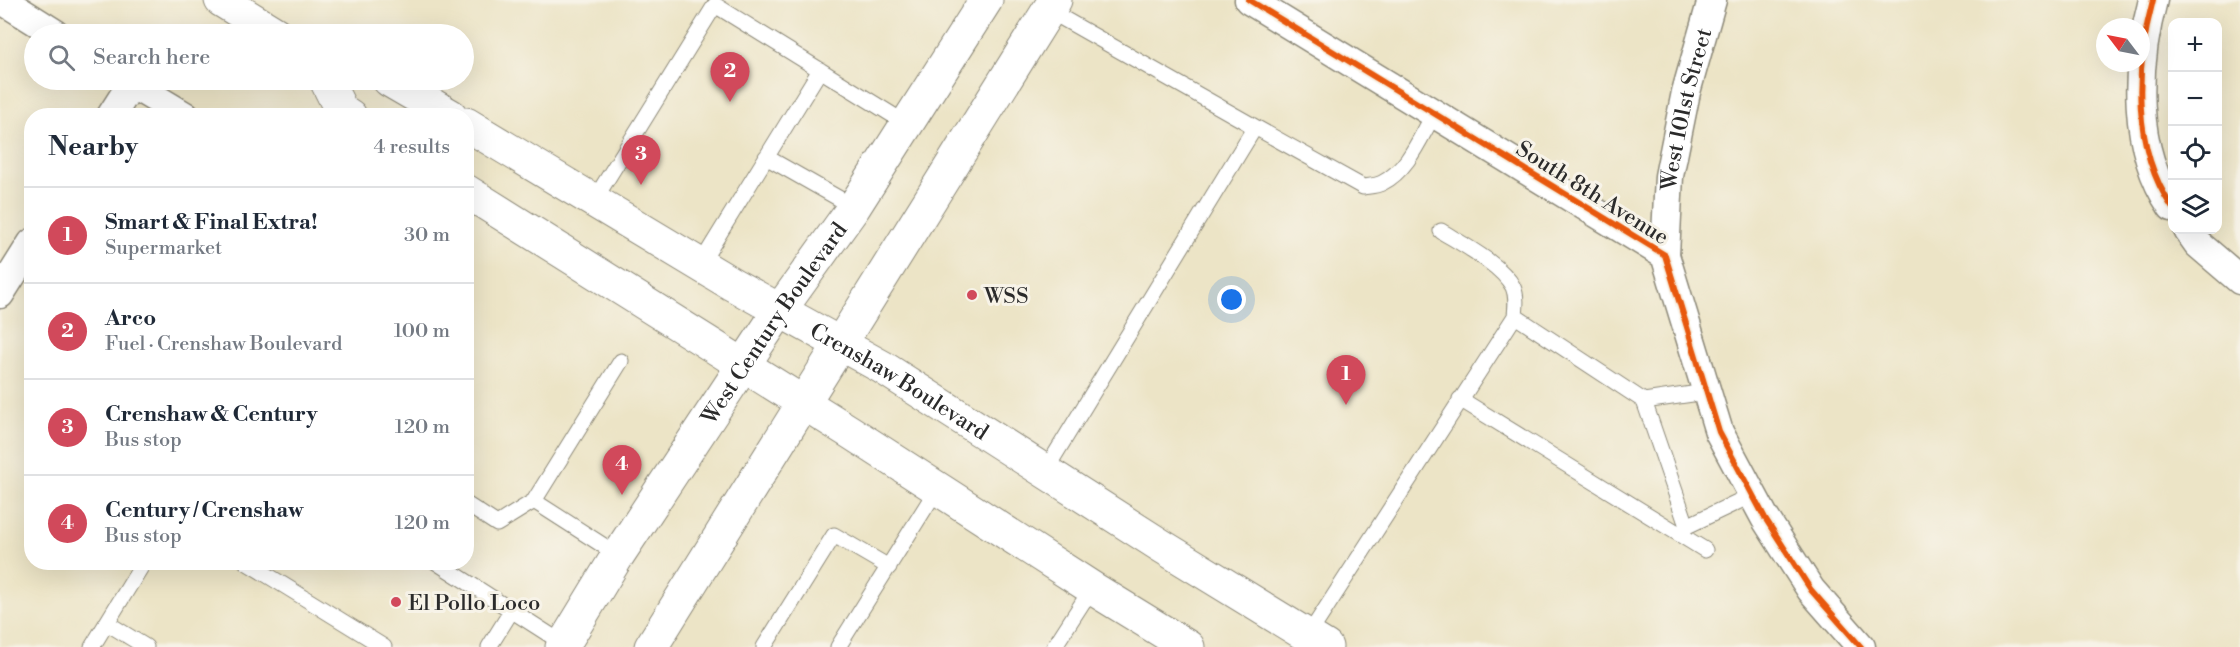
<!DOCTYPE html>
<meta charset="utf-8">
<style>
:root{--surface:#fff;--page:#f2f2f3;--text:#1f2937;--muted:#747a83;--line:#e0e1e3;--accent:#d1495b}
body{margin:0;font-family:"Libre Bodoni",serif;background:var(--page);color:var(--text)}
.controls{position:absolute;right:18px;top:18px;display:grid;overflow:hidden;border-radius:12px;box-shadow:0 6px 24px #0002}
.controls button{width:54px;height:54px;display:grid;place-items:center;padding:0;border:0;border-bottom:2px solid var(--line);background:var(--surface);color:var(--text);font:30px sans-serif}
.compass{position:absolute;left:2096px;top:18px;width:54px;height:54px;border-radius:50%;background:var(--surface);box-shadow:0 6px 24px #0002;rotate:302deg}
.you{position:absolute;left:1232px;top:300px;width:21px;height:21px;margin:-15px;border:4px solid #fff;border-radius:50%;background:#1a73e8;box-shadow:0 0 0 9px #1a73e833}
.badge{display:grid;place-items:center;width:39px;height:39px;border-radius:50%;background:var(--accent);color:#fff;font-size:20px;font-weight:700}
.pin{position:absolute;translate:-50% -50px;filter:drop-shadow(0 2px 3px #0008)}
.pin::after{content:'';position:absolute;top:32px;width:21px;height:18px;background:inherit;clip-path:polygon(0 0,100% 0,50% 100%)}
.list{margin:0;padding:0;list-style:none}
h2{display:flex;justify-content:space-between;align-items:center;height:78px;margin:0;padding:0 24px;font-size:26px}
h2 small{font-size:20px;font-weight:400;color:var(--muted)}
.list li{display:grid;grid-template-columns:39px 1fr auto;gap:18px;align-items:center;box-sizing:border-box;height:96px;padding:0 24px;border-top:2px solid var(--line)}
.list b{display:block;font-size:22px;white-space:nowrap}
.list p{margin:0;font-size:20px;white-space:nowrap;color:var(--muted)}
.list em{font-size:20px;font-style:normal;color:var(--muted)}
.icon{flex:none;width:33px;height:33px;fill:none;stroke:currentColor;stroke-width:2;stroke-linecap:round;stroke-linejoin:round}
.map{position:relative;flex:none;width:2240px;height:647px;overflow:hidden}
.search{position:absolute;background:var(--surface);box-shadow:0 6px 24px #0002;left:24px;top:24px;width:450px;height:66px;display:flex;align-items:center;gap:15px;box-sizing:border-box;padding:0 21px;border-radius:33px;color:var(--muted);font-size:22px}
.panel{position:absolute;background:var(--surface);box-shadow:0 6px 24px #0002;left:24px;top:108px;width:450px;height:462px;border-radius:24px}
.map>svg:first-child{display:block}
</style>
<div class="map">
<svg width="2240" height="647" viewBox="0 0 2240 647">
<rect width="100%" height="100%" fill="#f7f3e8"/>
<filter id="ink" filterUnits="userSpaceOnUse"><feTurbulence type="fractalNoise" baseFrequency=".0167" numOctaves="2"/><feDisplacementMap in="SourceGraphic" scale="12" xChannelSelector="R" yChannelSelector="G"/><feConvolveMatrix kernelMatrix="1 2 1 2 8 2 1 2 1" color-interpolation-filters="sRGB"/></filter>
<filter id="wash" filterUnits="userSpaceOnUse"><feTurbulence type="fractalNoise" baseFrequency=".008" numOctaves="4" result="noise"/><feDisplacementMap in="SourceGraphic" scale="24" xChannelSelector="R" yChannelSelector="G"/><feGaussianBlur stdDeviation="1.35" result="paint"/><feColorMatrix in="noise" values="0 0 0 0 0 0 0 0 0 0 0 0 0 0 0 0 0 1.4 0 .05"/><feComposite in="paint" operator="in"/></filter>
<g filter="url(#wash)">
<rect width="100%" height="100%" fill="#ece4c6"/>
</g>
<g filter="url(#ink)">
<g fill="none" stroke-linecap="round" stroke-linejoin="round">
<defs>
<path id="service" d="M1048,10L1255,127
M766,157L854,207
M593,202L715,5L907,124
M700,265L820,70
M1515,316L1644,401L1687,526L1752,495
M1460,399L1705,550
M1644,401L1706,392
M1045,471L1255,127L1363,187C1369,186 1376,186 1382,183C1408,170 1420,138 1434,114
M534,501L618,555
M466,504L497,524L534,501L621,361
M246,562L384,647
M436,562L564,644
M107,623L146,647
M1308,636L1515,316C1516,306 1517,296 1513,287C1502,265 1462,244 1441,231
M92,647L144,562
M489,647L512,610
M764,647L834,535L889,567
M838,647L937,489
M1054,647L1092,588"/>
<g id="minor">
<path d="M2,0L56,34"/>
<path d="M1249,0L1665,255L1719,432L1765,518L1811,590L1861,647"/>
<path d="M2153,0C2135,67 2132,148 2172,207"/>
<path d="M125,80L185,116"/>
<path d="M111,116L132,83"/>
<path d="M2188,230L2198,244L2240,280"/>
<path id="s1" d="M1665,255L1669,176L1686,92L1712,0"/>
<path d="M0,294L32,243"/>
</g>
<g id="primary">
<path d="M221,0L276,34"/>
<path d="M326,80L341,110L350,116"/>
<path d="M389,80L451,116"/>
<path id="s2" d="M466,124L732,284L882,367L1160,545L1326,647"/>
<path d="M466,191L850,432L1092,588L1188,647"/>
<path id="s3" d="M562,647L618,555L780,310L854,207L986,0"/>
<path d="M651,647L1055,0"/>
</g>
</defs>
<!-- service casing -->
<use href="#service" stroke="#8c8878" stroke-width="17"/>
<!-- minor casing -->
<use href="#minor" stroke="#8c8878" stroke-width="31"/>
<!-- primary casing -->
<use href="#primary" stroke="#8c8878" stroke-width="35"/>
<!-- service -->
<use href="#service" stroke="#fff" stroke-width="15"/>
<!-- minor -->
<use href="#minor" stroke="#fff" stroke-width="28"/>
<!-- primary -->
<use href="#primary" stroke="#fff" stroke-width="33"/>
<defs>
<path id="cycleway" d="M1249,0L1665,255L1719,432L1765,518L1811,590L1861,647
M2153,0C2135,67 2132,148 2172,207"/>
</defs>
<!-- cycleway casing -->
<use href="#cycleway" stroke="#f7f3e8" stroke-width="10"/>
<!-- cycleway -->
<use href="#cycleway" stroke="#e8590c" stroke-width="6"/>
</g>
</g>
<!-- markers -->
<g fill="#d1495b" stroke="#f7f3e8" stroke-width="2">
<circle cx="972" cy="295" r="6"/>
<circle cx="396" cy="602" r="6"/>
</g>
<g text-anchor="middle" stroke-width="6" stroke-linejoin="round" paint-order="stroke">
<!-- street labels -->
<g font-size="22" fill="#2b2b2b" stroke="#f7f3e8">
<text dy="8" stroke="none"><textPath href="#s1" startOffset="148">West 101st Street</textPath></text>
<text transform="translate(1593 192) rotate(32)" y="8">South 8th Avenue</text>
<text dy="8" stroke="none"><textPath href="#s3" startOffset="387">West Century Boulevard</textPath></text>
<text dy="8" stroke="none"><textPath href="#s2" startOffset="504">Crenshaw Boulevard</textPath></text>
</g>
<!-- poi labels -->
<g font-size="22" fill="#2b2b2b" stroke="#f7f3e8" text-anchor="start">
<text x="984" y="303">WSS</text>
<text x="408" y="610">El Pollo Loco</text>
</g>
</g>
</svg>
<div class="controls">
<button>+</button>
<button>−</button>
<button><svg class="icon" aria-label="locate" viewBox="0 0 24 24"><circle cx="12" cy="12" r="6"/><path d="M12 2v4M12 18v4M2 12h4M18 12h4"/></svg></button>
<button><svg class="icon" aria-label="layers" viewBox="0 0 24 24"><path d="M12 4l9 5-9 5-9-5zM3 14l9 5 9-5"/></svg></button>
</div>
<svg class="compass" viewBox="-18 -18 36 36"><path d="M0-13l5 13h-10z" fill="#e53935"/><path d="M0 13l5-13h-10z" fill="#747a83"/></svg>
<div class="you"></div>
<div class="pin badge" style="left:1346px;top:405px">1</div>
<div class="pin badge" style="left:730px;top:102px">2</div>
<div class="pin badge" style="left:641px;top:185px">3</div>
<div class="pin badge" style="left:622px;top:495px">4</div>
<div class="search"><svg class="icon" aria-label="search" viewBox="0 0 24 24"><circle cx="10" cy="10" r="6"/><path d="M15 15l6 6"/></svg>Search here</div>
<section class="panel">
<h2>Nearby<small>4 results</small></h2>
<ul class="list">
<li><span class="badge">1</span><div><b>Smart &amp; Final Extra!</b><p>Supermarket</p></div><em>30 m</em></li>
<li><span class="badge">2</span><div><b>Arco</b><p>Fuel · Crenshaw Boulevard</p></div><em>100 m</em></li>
<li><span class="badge">3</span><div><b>Crenshaw &amp; Century</b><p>Bus stop</p></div><em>120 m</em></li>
<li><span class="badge">4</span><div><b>Century / Crenshaw</b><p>Bus stop</p></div><em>120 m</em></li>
</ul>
</section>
</div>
